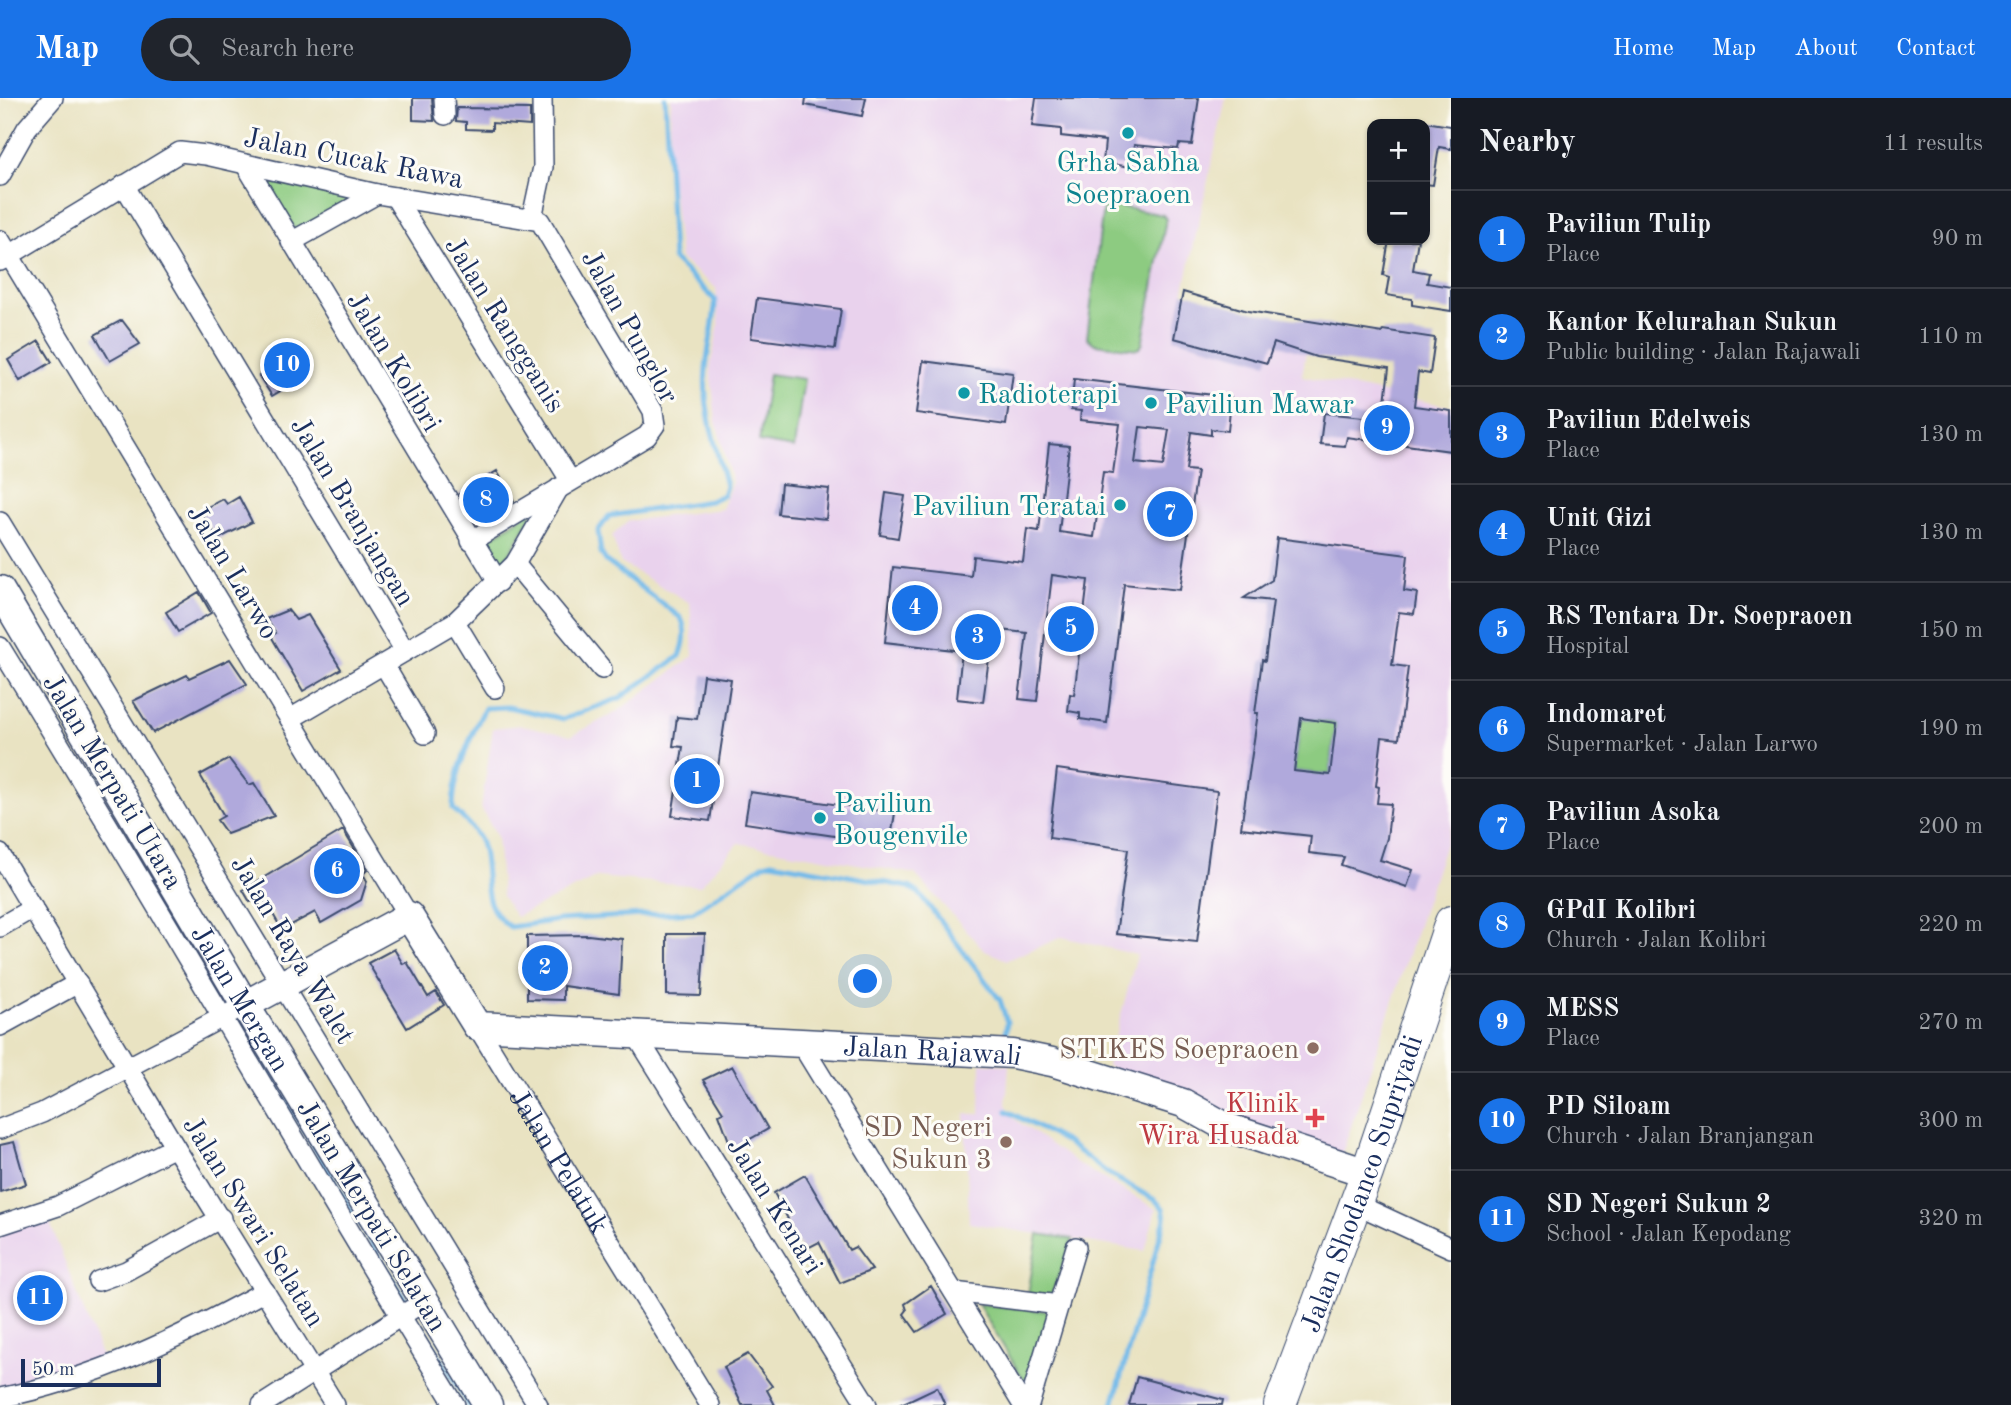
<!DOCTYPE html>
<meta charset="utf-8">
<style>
:root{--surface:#171b24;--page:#20242c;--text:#f1f3f6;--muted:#9ea1a6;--line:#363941;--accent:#1a73e8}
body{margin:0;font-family:"Old Standard TT",serif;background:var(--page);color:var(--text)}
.controls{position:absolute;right:21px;top:21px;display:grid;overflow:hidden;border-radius:14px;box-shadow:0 2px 5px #0004}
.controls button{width:63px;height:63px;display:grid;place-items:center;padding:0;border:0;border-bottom:2px solid var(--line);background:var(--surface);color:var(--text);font:35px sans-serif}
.scale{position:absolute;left:21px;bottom:18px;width:140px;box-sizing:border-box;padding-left:7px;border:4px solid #1b2f5e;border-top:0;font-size:19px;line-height:24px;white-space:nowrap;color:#1b2f5e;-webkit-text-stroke:5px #fdfcf7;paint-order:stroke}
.you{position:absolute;left:866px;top:884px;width:24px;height:24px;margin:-18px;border:5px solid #fff;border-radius:50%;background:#1a73e8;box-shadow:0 0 0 10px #1a73e833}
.badge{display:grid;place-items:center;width:46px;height:46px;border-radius:50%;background:var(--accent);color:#fff;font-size:23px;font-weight:700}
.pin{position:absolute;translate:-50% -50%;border:4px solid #fff;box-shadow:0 2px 7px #0006}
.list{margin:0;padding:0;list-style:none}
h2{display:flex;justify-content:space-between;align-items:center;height:91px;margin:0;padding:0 28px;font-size:30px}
h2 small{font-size:23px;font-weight:400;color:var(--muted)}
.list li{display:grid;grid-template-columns:46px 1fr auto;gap:21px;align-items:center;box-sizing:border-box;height:98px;padding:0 28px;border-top:2px solid var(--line)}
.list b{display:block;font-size:26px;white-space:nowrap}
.list p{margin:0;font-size:23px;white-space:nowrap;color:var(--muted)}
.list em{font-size:23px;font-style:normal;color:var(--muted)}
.icon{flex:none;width:38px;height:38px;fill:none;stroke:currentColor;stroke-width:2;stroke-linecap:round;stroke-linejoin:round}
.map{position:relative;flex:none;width:1451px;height:1307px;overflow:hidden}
header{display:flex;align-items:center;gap:42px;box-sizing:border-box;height:98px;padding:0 35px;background:var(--accent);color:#fff}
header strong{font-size:33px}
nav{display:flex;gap:38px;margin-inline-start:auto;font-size:24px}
.search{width:490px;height:63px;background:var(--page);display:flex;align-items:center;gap:18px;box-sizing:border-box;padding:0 24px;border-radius:38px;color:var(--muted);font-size:26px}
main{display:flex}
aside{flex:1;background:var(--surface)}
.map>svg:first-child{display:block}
</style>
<header>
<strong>Map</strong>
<div class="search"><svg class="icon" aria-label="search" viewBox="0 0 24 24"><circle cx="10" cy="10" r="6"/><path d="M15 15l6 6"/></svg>Search here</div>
<nav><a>Home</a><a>Map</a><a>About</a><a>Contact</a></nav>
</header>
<main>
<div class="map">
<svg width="1451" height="1307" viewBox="0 0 1451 1307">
<rect width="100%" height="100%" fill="#fdfcf7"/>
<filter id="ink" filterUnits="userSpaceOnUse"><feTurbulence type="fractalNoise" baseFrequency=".0143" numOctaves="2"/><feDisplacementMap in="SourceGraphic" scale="14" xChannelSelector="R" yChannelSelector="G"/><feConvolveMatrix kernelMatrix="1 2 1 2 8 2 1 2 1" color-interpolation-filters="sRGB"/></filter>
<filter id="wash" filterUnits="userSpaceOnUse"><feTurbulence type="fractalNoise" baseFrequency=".00686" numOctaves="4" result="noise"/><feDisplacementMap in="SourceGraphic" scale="28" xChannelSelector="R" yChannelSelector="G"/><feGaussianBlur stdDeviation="1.57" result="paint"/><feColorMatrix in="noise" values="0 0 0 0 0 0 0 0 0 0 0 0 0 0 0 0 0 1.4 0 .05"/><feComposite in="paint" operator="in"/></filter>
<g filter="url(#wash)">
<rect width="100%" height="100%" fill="#e9e3c2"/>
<!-- built -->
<path fill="#e9d2ed" d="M671,0H1226L1178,219L1306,254L1302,278L1451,309V728L1342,1056L1225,1020L1107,968L1137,857L1062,839L1007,862L985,853L915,776L738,745L700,788L597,779L516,819L502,798L497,739L481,710L493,630L522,627L571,638L615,615L693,558L690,505L621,465L612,438L628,423L722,411L732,384L716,324L710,271L719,225L716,190L680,161L669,58Z
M981,965L1009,967L1006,1006L1013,1020L1080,1067L1156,1111L1145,1153L969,1125L965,1016H980Z
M48,1120L104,1265L0,1293V1135Z"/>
<!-- green -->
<path fill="#8dcb81" stroke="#547d70" stroke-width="2" d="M272,81L348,98V104L296,133L266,86Z
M1106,106L1163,117L1166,121L1142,247L1138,251L1095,246L1087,240L1103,109Z
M769,276L804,281L794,350L759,344Z
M529,414L532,418L500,471L482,446Z
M1301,620L1336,625L1330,677L1294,673Z
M1038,1136L1073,1141L1051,1198L1028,1196Z
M978,1206L1046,1213L1049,1217L1026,1286Z"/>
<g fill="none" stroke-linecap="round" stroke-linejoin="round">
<!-- stream -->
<path stroke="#71b9e9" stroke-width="5" d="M665,0L673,161L715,202C715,226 708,247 706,271C702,309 717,352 726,388L723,397L710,403L609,418L598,433L601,455L606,463L681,520C687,532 685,545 680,558L620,600L564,621L508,609L485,610C470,639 453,678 453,711C462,719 476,732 481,745C492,778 476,806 510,829L560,822L693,814L764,766L772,764L909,789L919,795L1000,902L1007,924L1005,939
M262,962L406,1203
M1007,1013L1066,1044L1109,1076L1155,1102L1163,1110L1165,1121L1113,1307
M420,1226L469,1307"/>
</g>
<g id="blocks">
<!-- building -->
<path fill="#b0a9dc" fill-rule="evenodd" d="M413,0H432L434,23L413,22Z
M806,0H866L862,18L805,7Z
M1036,0H1199L1192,47L1179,46L1178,51L1134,47L1132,69L1103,65L1105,43L1061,38V31L1032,28Z
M457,10L530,11V28L492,25V32L466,31V24L456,23Z
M1425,24L1451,28V51L1439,49L1433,87L1425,86Z
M1389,142H1418L1413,172L1429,175L1427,185L1451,189V213L1412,207V201L1386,197L1389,179L1383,177Z
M1183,194L1248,213L1382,235L1383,232L1435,240L1430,276L1418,274L1414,308L1451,313V353L1347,339L1345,348L1320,346L1324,315L1383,321L1389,270L1316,259L1274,245L1267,265L1174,240Z
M757,200L841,211L835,251L751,240Z
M122,222L140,246L110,263L95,237Z
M39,243L52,264L20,283L8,262Z
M293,256L306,278L272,298L259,278Z
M923,263L1013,275L1006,327L916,315Z
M1074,281L1231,299L1228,333L1211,331V337L1191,334L1186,372L1197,373L1180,492L1124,486L1107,625L1080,621V615L1068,613L1070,596L1074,597L1088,482L1052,477L1037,603L1019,601L1027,535L993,531L983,604L957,601L962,553L885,544L893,469L971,478L973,458L1023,464L1027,431L1039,433L1049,346L1069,348L1059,434L1094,439L1103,374L1113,375L1120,326L1080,322L1081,313L1071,312ZM1140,329L1169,332L1163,368L1135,365Z
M497,373L514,403L476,424L459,396Z
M781,386L829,391L826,421L778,416Z
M886,395L905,398L898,440L880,437Z
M239,399L252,424L218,441L200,413L223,401L227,406Z
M1277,440L1408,457L1404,493L1417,495L1414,516L1399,514L1392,567L1408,569L1399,641L1382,639L1376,688L1379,689L1377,705L1391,706L1387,740L1380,762L1413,772L1407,789L1341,767L1344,759L1309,755L1311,738L1241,730L1258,615H1255L1262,562L1265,563L1273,503L1244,500L1272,482ZM1301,620L1336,625L1330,677L1294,673Z
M199,494L211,515L178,534L166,514Z
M288,512L296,522L308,517L341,571L303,593L271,538L276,535L266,521Z
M230,561L247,586L153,635L133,603L187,577L189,580Z
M703,577L731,581L710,723L672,718L683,649L673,648L677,619L697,621Z
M229,661L249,687L254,685L274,718L227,736L217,722L224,718L200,677Z
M1057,671L1217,693L1197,844L1116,836L1128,751L1049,740Z
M750,694L895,715L890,746L745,725Z
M343,732L367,772L363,776L367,783L361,802L321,825L315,814L282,832L266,804L261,807L259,801L250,804L243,792Z
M667,836H705L701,898L667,897Z
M588,837L622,841L619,896L563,888V902L527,901V838Z
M394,851L403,866L407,864L428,899L436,894L444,907L407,930L368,865Z
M732,968L768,1031L732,1051L719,1016L723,1014L703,982Z
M14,1044L26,1086L0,1094V1047Z
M805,1077L849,1152L855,1149L872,1172L840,1185L819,1144L802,1153L785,1123L788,1121L774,1095Z
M931,1188L947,1216L917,1234L904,1216L907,1212L905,1206Z
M748,1256L772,1288L767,1292L775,1307H742L724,1269Z
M1137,1279L1223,1302L1222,1307H1129Z
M937,1289L945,1307H899Z"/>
</g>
</g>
<g filter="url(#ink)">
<use href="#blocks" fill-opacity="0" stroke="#3a4a6d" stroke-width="2"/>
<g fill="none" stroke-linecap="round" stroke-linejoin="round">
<defs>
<g id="street">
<path d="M444,0L445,17"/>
<path d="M247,69L498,484"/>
<path d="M0,78L27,30L53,0"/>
<path d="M124,87L405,553"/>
<path d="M395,99L570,382"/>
<path d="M532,120L543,69L542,0"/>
<path d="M0,142L409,818"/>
<path d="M291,144L377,96"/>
<path d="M0,163L180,54L206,57L377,96L540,123L653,313L655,327L647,338L471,443"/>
<path d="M0,424L538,1307"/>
<path d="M515,466L602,571"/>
<path d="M455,524L495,590"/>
<path d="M0,549C155,800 300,1056 455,1307"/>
<path d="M384,567L425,636"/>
<path d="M290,621L455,524L515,466L559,390"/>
<path d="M0,756L175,1049L335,1307"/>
<path d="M0,829L33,810"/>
<path d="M0,928L78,885"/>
<path id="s1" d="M477,928L710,1307"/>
<path d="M636,937L867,1307"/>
<path d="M800,944L1023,1307"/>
<path d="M0,1031L42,1015L232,914"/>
<path d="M1356,1106L1451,1150"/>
<path d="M0,1127L58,1108L175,1049"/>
<path d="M98,1183L126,1173L221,1120"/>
<path d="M954,1194L1059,1207"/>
<path d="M0,1300C95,1281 181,1239 265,1193"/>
<path d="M262,1307L412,1211"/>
<path d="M1029,1307L1076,1149"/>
</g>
<g id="secondary">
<path id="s2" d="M0,492L245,907L488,1307"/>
<path id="s3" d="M245,907L409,818L477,928L1013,956L1052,964L1183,1005L1226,1029L1367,1075"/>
</g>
<g id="primary">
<path id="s4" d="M1280,1307L1367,1075L1451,824"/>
</g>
</defs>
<!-- street casing -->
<use href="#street" stroke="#3a4a6d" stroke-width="22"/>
<!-- secondary casing -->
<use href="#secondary" stroke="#3a4a6d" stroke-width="31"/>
<!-- primary casing -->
<use href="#primary" stroke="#3a4a6d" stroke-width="34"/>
<!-- street -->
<use href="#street" stroke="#fff" stroke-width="19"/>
<!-- secondary -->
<use href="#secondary" stroke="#fff" stroke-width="28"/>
<!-- primary -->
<use href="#primary" stroke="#fff" stroke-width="32"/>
</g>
</g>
<!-- markers -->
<g fill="#0f9aa8" stroke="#fdfcf7" stroke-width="2.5">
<circle cx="1128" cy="35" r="7"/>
<circle cx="964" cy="295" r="7"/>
<circle cx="1151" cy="305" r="7"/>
<circle cx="1120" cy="407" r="7"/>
<circle cx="820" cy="720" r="7"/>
</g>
<g fill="#8d6e63" stroke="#fdfcf7" stroke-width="2.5">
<circle cx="1313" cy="950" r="7"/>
<circle cx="1006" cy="1044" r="7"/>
</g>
<path fill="#e0444e" stroke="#fdfcf7" stroke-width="2.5" d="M1311.5 1009.5h7v7h7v7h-7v7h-7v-7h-7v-7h7z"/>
<g text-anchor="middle" stroke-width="6" stroke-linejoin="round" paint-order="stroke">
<!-- street labels -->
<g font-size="28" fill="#1b2f5e" stroke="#fdfcf7">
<text transform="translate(354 59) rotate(11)" y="10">Jalan Cucak Rawa</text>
<text transform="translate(506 226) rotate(58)" y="10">Jalan Rangganis</text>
<text transform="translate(631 228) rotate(61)" y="10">Jalan Punglor</text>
<text transform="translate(395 263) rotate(59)" y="10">Jalan Kolibri</text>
<text transform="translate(354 413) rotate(59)" y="10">Jalan Branjangan</text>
<text transform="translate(234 473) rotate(59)" y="10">Jalan Larwo</text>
<text transform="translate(114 683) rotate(59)" y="10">Jalan Merpati Utara</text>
<text transform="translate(294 851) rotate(59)" y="10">Jalan Raya Walet</text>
<text dy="10" stroke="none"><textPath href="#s2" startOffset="474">Jalan Mergan</textPath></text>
<text dy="10" stroke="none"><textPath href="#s3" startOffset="772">Jalan Rajawali</textPath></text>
<text dy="10" stroke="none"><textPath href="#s1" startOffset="158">Jalan Pelatuk</textPath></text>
<text dy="10" stroke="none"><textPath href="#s4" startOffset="236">Jalan Shodanco Supriyadi</textPath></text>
<text transform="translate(776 1107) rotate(58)" y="10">Jalan Kenari</text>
<text transform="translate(373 1117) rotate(59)" y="10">Jalan Merpati Selatan</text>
<text transform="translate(255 1123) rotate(58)" y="10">Jalan Swari Selatan</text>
</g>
<!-- culture labels -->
<g font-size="28" fill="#0d838f" stroke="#fdfcf7" text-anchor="start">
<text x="1128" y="73" text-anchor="middle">Grha Sabha<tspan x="1128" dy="32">Soepraoen</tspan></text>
<text x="978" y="305">Radioterapi</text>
<text x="1165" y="315">Paviliun Mawar</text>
<text x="1106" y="417" text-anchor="end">Paviliun Teratai</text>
<text x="834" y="714">Paviliun<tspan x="834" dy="32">Bougenvile</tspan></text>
</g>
<!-- education labels -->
<g font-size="28" fill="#785e54" stroke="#fdfcf7" text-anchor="end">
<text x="1299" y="960">STIKES Soepraoen</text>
<text x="992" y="1038">SD Negeri<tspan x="992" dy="32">Sukun 3</tspan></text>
</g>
<!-- health labels -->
<g font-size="28" fill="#be3a42" stroke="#fdfcf7" text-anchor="end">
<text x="1299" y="1014">Klinik<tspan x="1299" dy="32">Wira Husada</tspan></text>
</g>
</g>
</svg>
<div class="controls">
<button>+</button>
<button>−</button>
</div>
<div class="scale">50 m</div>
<div class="you"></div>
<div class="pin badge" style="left:697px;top:683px">1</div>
<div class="pin badge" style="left:545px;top:870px">2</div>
<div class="pin badge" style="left:978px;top:539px">3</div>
<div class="pin badge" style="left:915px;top:510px">4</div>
<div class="pin badge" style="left:1071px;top:531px">5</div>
<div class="pin badge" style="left:337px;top:773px">6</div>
<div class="pin badge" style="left:1170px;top:416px">7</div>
<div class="pin badge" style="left:486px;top:402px">8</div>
<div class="pin badge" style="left:1387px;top:330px">9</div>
<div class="pin badge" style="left:287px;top:267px">10</div>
<div class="pin badge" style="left:40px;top:1200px">11</div>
</div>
<aside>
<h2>Nearby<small>11 results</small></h2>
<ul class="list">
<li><span class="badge">1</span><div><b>Paviliun Tulip</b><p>Place</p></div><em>90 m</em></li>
<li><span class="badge">2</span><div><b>Kantor Kelurahan Sukun</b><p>Public building · Jalan Rajawali</p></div><em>110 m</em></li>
<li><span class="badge">3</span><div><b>Paviliun Edelweis</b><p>Place</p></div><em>130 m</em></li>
<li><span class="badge">4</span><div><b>Unit Gizi</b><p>Place</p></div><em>130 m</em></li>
<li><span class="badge">5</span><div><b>RS Tentara Dr. Soepraoen</b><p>Hospital</p></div><em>150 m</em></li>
<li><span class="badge">6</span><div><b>Indomaret</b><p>Supermarket · Jalan Larwo</p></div><em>190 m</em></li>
<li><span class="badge">7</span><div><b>Paviliun Asoka</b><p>Place</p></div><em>200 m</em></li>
<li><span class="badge">8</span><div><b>GPdI Kolibri</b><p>Church · Jalan Kolibri</p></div><em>220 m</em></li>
<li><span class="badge">9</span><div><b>MESS</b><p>Place</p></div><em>270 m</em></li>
<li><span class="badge">10</span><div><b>PD Siloam</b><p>Church · Jalan Branjangan</p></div><em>300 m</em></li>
<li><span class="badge">11</span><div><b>SD Negeri Sukun 2</b><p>School · Jalan Kepodang</p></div><em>320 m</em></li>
</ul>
</aside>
</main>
